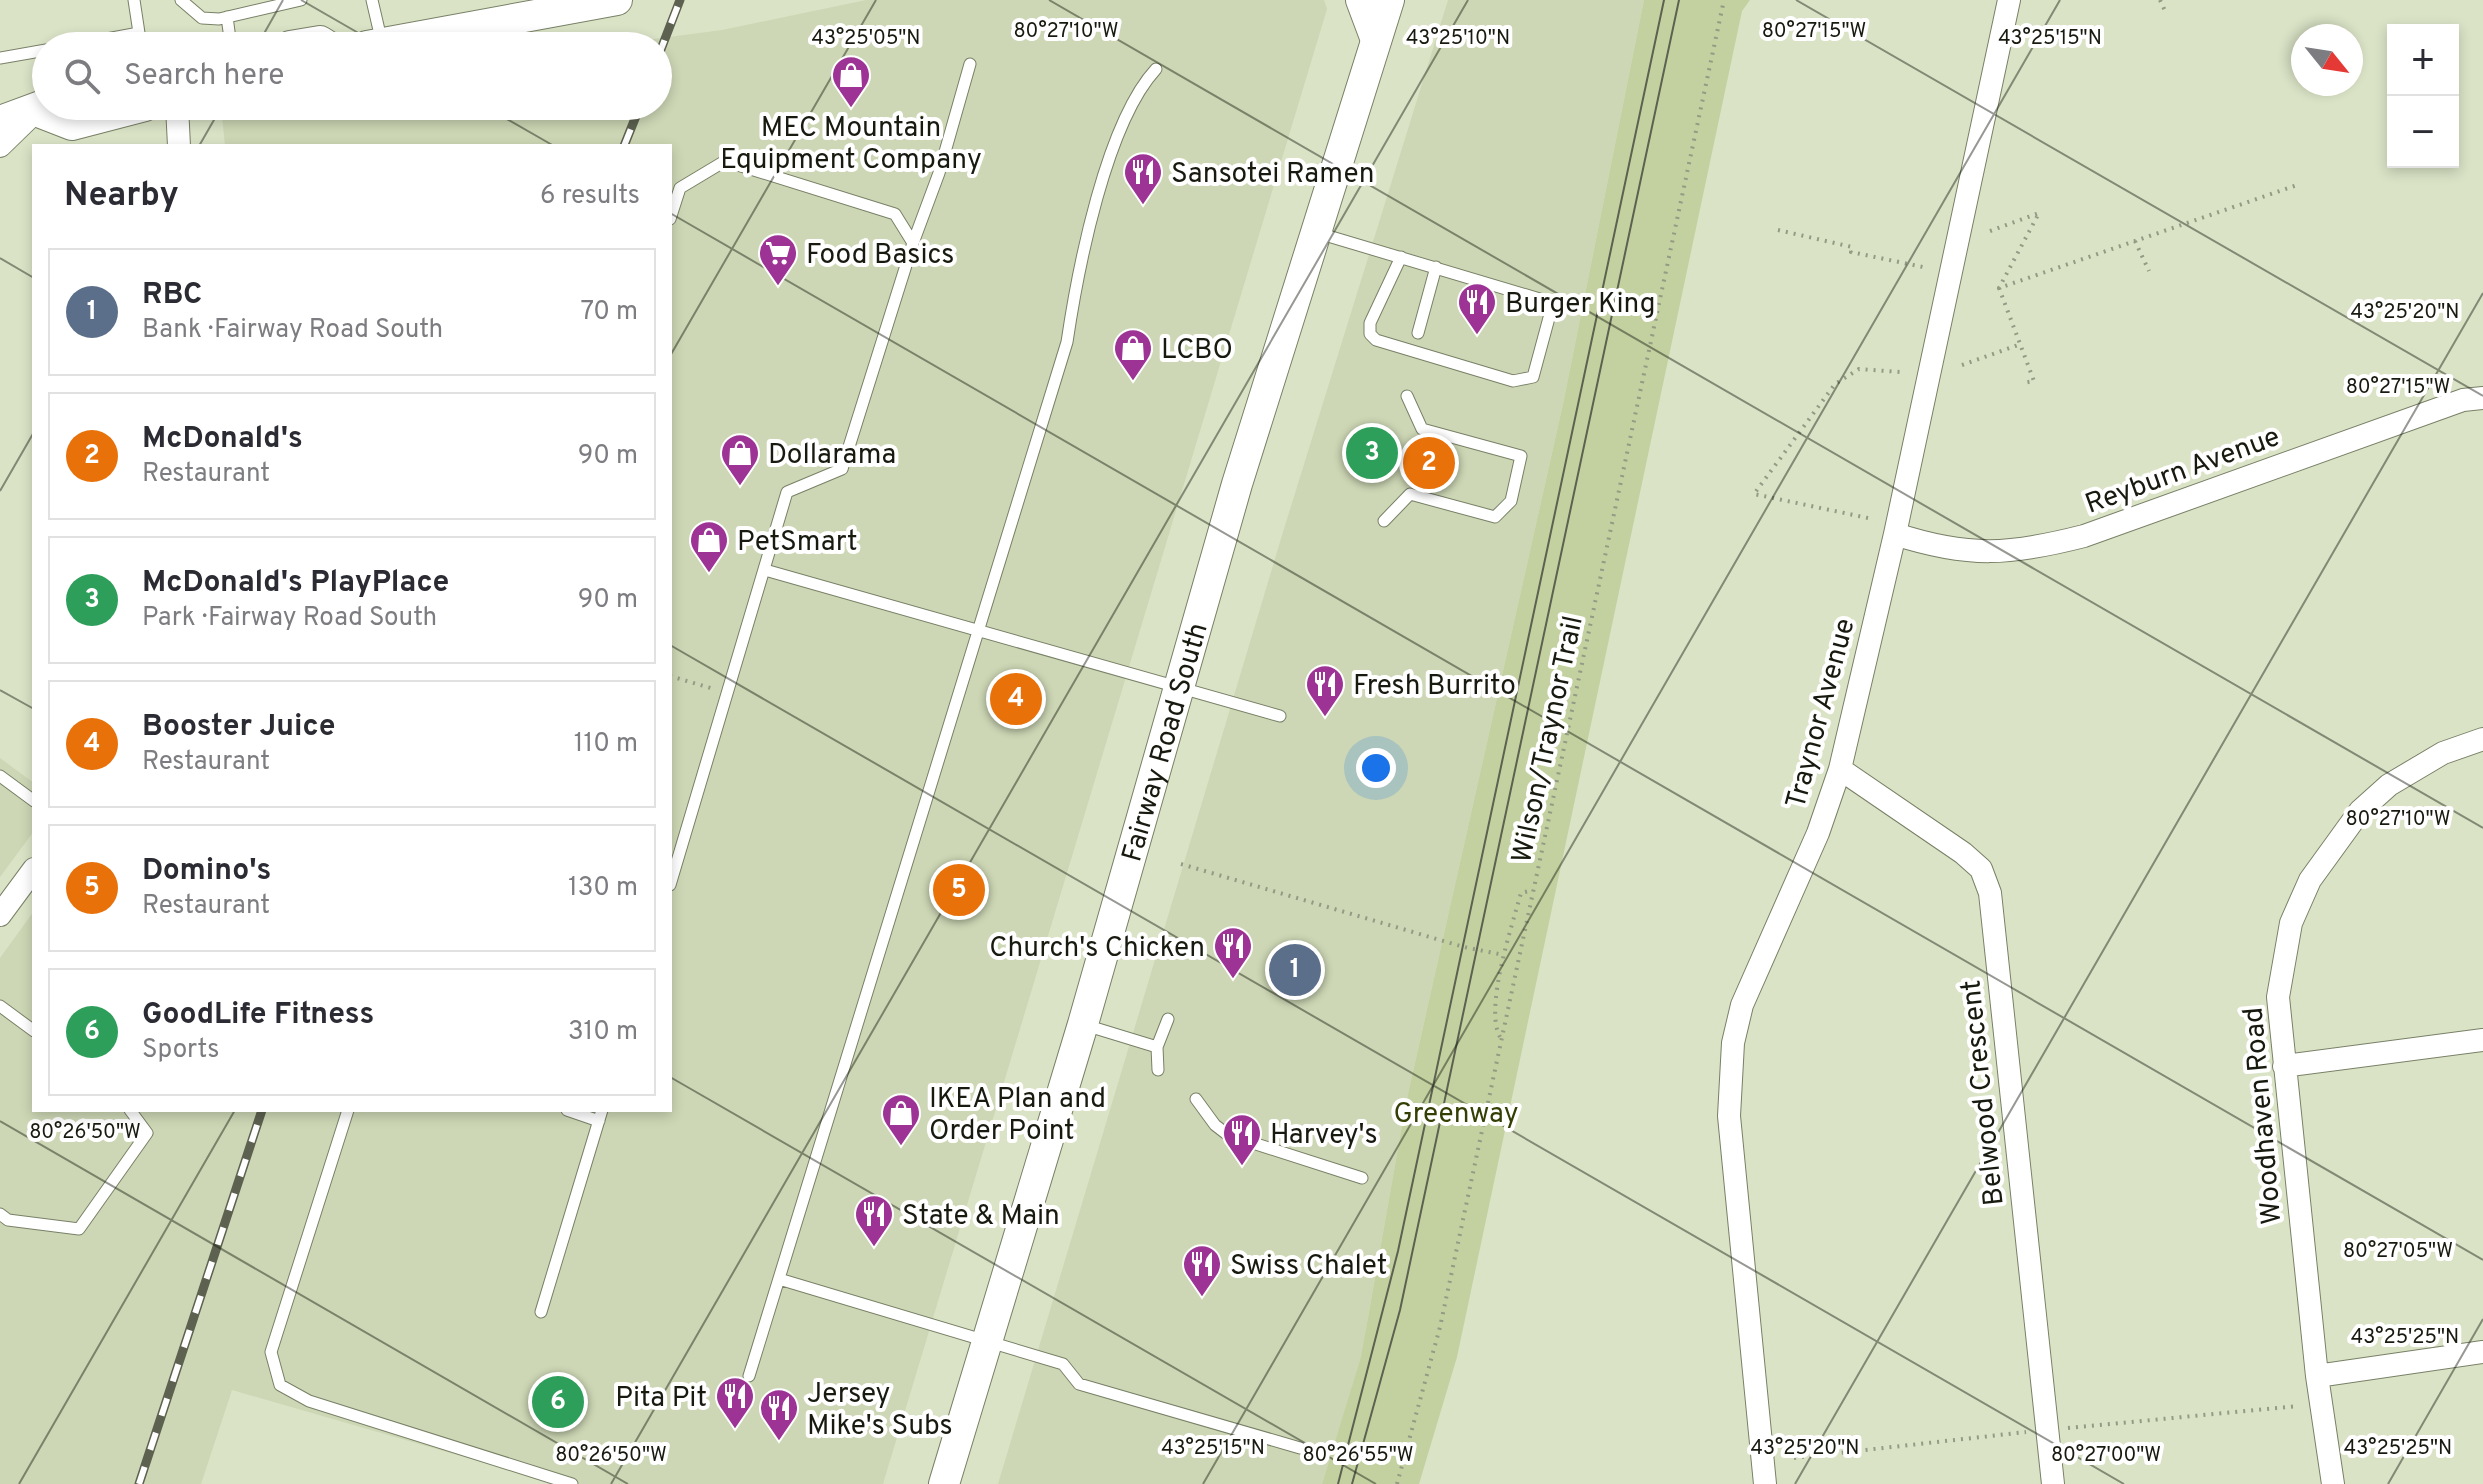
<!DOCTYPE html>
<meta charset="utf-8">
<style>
:root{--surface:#fff;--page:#f7f7f7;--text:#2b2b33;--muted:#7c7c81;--line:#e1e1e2;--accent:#0f766e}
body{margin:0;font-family:Overpass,sans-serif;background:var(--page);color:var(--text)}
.controls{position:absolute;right:24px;top:24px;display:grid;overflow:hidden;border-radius:0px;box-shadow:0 4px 12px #0003}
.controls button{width:72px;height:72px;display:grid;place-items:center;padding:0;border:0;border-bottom:2px solid var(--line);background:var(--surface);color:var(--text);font:40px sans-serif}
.compass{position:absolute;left:2291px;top:24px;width:72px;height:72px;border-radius:50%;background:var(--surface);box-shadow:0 4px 12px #0003;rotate:120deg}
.you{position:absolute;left:1376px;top:768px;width:28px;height:28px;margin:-20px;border:6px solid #fff;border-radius:50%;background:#1a73e8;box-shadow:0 0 0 12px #1a73e833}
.badge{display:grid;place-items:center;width:52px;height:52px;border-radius:50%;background:var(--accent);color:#fff;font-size:26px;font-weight:700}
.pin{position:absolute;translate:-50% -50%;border:4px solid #fff;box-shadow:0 2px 8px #0006}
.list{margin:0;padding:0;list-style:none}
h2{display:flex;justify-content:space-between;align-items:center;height:104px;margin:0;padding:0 32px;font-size:34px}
h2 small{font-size:26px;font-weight:400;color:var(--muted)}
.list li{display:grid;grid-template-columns:52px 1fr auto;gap:24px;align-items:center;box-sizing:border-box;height:128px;margin:0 16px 16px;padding:0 16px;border:2px solid var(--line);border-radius:0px}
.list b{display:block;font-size:30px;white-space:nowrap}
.list p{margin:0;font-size:26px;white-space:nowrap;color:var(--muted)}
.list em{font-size:26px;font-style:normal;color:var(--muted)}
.icon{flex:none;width:44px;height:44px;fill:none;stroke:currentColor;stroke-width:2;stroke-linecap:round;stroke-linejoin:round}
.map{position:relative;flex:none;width:2483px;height:1484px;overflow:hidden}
.search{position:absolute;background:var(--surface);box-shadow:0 4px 12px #0003;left:32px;top:32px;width:640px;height:88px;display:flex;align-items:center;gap:20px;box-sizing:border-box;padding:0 28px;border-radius:44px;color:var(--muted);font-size:30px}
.panel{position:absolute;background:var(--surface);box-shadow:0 4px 12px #0003;left:32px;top:144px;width:640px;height:968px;border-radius:0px}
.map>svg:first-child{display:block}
</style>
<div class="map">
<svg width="2483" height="1484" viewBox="0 0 2483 1484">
<rect width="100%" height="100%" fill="#dae3c6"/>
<!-- built -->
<path fill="#cdd7b5" d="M866,0H1324L1327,9L883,1484H558L232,1390L201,1484H0V958L34,911V1110H670V146H225L221,106H658V46H601L722,30Z
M1448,0H1644L1563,404L1406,1103L1365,1334L1504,905L1322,1484H998L1283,532Z
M0,758L34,783V831L0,877Z"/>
<!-- green -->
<path fill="#c3d1a0" d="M1644,0H1750L1742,11L1457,1357L1419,1484H1322L1361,1357L1406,1103L1563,404Z"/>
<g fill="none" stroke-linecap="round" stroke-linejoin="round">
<defs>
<path id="service" d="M134,0L141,46
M181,0L202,18L219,19L301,0
M372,0L382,43
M227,17L231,46
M69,46L139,33
M0,58L46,50
M670,219L680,188L725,161L895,214L913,243
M1318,233L1553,303L1533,377L1513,381L1376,340L1370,334V323L1401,257
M1418,333L1436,267
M1384,521L1410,494L1495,517L1511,501L1521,456L1422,429L1407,396
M765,570L1280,716
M0,776L34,801
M670,885L787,492L842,469L913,243L939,173L970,64
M0,1006L34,1031
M1085,1025L1157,1047
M1158,1070L1157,1047L1168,1019
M1196,1099L1215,1125L1228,1135L1362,1178
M348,1110L271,1352L280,1385L309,1401L572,1484
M567,1110L599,1121
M0,1214L8,1220L79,1229L147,1133L130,1110
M779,1279L1063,1364L1079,1384L1300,1448
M541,1312L602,1110
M749,1376L1067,342C1078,268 1106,123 1156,69"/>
<path id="minor" d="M177,106L179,146
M0,146L36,111
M1895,534C1969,558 2010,555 2084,536L2463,400L2483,398
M1840,769L1963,853L1981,869L1990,893L2053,1484
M0,915L34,869
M2284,1066L2483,1040
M2317,1376L2483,1352
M1765,1484L1729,1116L1733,1043L1742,1005L1818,833L1840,769L1895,534L2009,0
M2333,1484L2317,1376L2278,997L2291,923L2310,880L2360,811L2389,785L2443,753L2483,739"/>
<g id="secondary">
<path d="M1361,0L1376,40"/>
<path d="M290,46L320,41L328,46"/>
<path d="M367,46L617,0"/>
<path d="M36,111L72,125L145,106"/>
<path d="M0,121L46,104"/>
<path id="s1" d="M944,1484L1083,1024L1237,484L1389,0"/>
</g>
</defs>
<!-- service casing -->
<use href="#service" stroke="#788066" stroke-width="13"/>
<!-- minor casing -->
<use href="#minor" stroke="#788066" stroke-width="24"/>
<!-- secondary casing -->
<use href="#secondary" stroke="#788066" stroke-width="32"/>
<!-- path -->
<path stroke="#949a84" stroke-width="4" stroke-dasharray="2 6" stroke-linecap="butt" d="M2160,0L2166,13
M1778,230L1852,247L1851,252L1923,267
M1990,231L2039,213L1999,288L2300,184
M2135,241L2149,271
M1999,288L2034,381L2023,383
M1962,365L2021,344
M1868,518L1754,494L1835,384L1859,369L1900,372
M670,676L714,689
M1181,864L1464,947L1504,955
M1500,1037C1484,1008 1512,926 1521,893L1533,890
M2068,1428L2298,1406
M1794,1458L2026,1432
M1397,1484L1440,1327L1724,0"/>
<!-- service -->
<use href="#service" stroke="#fff" stroke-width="11"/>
<!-- minor -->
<use href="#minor" stroke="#fff" stroke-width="22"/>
<!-- secondary -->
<use href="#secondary" stroke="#fff" stroke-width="30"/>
<!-- tram -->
<path stroke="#5c6150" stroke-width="2" d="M1338,1484L1398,1251L1664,0
M1352,1484L1400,1310L1679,0"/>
<defs>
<path id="rail" d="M658,57L680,0
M624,146L640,106
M139,1484L262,1110"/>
</defs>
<!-- rail casing -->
<use href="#rail" stroke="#5c6150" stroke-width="9"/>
<!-- rail -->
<use href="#rail" stroke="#fff" stroke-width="6" stroke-dasharray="18" stroke-linecap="butt"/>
</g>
<!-- ticks -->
<path fill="none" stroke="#171a0f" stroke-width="2" stroke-opacity="0.45" d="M301,0L381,46M1049,0L2483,828M1796,0L2483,396M257,46L283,0M484,106L554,146M199,146L222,106M670,213L2483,1260M0,258L34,278M670,356L876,0M0,491L34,432M670,645L2124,1484M0,690L34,709M670,1077L1376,1484M0,1121L628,1484M19,1484L235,1110M611,1484L1468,0M1203,1484L2060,0M1795,1484L2483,293M2388,1484L2483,1319"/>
<!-- icons -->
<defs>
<symbol id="shop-pin" viewBox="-11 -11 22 30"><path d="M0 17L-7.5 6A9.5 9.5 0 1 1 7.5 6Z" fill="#9d3395" stroke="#fff"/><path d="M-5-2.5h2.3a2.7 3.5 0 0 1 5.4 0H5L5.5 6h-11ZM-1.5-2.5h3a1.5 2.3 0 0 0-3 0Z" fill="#fff"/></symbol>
<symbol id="restaurant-pin" viewBox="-11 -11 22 30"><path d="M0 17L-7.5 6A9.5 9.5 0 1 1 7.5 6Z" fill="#9d3395" stroke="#fff"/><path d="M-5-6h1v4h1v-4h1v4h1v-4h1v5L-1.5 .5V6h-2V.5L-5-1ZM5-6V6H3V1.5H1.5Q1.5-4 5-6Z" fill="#fff"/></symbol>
<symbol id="supermarket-pin" viewBox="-11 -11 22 30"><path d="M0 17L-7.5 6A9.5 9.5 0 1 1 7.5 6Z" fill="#9d3395" stroke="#fff"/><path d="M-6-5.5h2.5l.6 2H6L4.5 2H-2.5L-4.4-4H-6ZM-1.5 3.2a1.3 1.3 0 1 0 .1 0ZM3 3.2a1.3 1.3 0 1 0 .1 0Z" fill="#fff"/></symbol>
</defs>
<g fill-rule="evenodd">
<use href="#shop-pin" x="829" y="53" width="44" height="60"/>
<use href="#restaurant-pin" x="1121" y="150" width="44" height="60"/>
<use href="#supermarket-pin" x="756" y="231" width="44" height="60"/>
<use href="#restaurant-pin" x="1455" y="280" width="44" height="60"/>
<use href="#shop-pin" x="1111" y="326" width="44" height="60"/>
<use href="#shop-pin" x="718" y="431" width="44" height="60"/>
<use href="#shop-pin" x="687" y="518" width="44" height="60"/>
<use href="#restaurant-pin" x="1303" y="662" width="44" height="60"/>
<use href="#restaurant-pin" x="1211" y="924" width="44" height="60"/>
<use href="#shop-pin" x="879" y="1091" width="44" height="60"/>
<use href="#restaurant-pin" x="1220" y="1111" width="44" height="60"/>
<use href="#restaurant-pin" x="852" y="1192" width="44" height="60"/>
<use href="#restaurant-pin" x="1180" y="1242" width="44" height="60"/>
<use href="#restaurant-pin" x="713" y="1374" width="44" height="60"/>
<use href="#restaurant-pin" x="757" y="1386" width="44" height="60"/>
</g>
<g text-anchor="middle" stroke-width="8" stroke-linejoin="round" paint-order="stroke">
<!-- poi labels -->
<g font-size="28" fill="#171a0f" stroke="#fff" text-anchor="start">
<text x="851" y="136" text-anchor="middle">MEC Mountain<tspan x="851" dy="32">Equipment Company</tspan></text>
<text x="1171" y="182">Sansotei Ramen</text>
<text x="806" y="263">Food Basics</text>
<text x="1505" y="312">Burger King</text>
<text x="1161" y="358">LCBO</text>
<text x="768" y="463">Dollarama</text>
<text x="737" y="550">PetSmart</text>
<text x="1353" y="694">Fresh Burrito</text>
<text x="1205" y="956" text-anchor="end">Church's Chicken</text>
<text x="929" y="1107">IKEA Plan and<tspan x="929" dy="32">Order Point</tspan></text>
<text x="1270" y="1143">Harvey's</text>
<text x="902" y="1224">State &amp; Main</text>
<text x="1230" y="1274">Swiss Chalet</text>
<text x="807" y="1402">Jersey<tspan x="807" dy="32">Mike's Subs</tspan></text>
<text x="707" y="1406" text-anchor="end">Pita Pit</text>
</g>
<!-- street labels -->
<g font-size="28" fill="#171a0f" stroke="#fff">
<text transform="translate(2182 469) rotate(-20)" y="10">Reyburn Avenue</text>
<text transform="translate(1819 713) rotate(-75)" y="10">Traynor Avenue</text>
<text transform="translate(1546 739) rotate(-78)" y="10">Wilson/Traynor Trail</text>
<text dy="10" stroke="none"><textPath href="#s1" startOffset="774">Fairway Road South</textPath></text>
<text transform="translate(1981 1093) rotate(-96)" y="10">Belwood Crescent</text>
<text transform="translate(2261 1116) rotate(-95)" y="10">Woodhaven Road</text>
</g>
<!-- park labels -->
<g font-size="28" fill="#343f05" stroke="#fff">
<text x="1456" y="1122">Greenway</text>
</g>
</g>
<g font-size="20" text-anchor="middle" fill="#171a0f" stroke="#fff" stroke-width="8" stroke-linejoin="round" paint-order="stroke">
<text x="1066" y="37">80°27'10"W</text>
<text x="1814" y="37">80°27'15"W</text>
<text x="1458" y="44">43°25'10"N</text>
<text x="2050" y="44">43°25'15"N</text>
<text x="866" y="44">43°25'05"N</text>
<text x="2405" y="318">43°25'20"N</text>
<text x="2398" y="393">80°27'15"W</text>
<text x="2398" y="825">80°27'10"W</text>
<text x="85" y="1138">80°26'50"W</text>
<text x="2398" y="1257">80°27'05"W</text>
<text x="2405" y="1343">43°25'25"N</text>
<text x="1213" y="1454">43°25'15"N</text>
<text x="1805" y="1454">43°25'20"N</text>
<text x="2398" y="1454">43°25'25"N</text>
<text x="611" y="1461">80°26'50"W</text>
<text x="1358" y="1461">80°26'55"W</text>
<text x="2106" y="1461">80°27'00"W</text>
</g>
</svg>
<div class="controls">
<button>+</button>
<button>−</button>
</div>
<svg class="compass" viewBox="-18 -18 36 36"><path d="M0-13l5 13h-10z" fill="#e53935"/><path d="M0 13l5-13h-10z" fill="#7c7c81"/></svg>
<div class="you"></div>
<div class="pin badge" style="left:1295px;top:970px;background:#5c6f8a">1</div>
<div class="pin badge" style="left:1429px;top:463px;background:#e8710a">2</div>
<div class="pin badge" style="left:1372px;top:453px;background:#2e9e5b">3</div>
<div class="pin badge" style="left:1016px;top:699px;background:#e8710a">4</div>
<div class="pin badge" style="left:959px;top:890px;background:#e8710a">5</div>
<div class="pin badge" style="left:558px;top:1402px;background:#2e9e5b">6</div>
<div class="search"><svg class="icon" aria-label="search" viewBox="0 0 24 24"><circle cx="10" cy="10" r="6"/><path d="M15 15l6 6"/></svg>Search here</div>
<section class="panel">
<h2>Nearby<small>6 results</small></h2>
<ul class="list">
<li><span class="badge" style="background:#5c6f8a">1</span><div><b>RBC</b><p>Bank · Fairway Road South</p></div><em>70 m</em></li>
<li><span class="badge" style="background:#e8710a">2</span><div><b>McDonald's</b><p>Restaurant</p></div><em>90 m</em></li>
<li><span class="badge" style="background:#2e9e5b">3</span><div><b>McDonald's PlayPlace</b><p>Park · Fairway Road South</p></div><em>90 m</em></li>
<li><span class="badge" style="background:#e8710a">4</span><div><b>Booster Juice</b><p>Restaurant</p></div><em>110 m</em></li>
<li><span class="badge" style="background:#e8710a">5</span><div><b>Domino's</b><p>Restaurant</p></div><em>130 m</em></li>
<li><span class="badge" style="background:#2e9e5b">6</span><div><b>GoodLife Fitness</b><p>Sports</p></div><em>310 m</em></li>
</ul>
</section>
</div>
